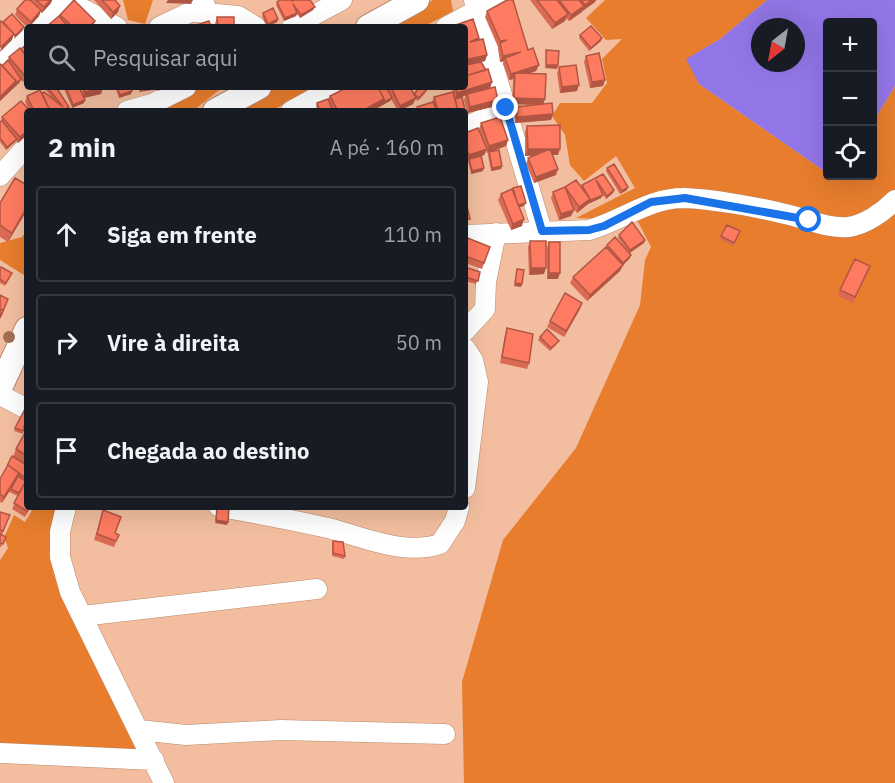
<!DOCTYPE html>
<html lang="pt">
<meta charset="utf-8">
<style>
:root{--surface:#171b24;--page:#20242c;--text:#f1f3f6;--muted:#9ea1a6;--line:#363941}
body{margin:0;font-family:"IBM Plex Sans",sans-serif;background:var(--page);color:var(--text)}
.controls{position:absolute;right:18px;top:18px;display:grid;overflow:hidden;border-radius:6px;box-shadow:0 6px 24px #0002}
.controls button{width:54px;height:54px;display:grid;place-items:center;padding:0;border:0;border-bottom:2px solid var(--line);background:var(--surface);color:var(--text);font:30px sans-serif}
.compass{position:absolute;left:751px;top:18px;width:54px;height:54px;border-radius:50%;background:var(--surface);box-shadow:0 6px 24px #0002;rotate:211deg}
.stop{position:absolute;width:18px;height:18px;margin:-14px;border:4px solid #1a73e8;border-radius:50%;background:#fff}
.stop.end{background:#1a73e8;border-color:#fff;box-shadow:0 2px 6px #0008}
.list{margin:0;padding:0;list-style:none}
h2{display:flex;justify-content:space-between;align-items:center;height:78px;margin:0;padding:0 24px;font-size:26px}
h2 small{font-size:20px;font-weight:400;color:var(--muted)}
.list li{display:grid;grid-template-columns:39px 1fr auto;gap:18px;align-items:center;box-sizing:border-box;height:96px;margin:0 12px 12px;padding:0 12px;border:2px solid var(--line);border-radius:6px}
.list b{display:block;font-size:22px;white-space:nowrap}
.list em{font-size:20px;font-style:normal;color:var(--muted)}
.icon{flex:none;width:33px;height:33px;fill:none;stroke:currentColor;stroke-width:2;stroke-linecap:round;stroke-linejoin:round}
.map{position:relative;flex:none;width:895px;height:783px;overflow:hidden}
.search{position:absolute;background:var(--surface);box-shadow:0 6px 24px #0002;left:24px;top:24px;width:444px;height:66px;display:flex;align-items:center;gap:15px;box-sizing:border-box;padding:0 21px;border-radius:6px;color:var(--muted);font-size:22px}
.panel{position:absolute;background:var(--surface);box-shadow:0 6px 24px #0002;left:24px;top:108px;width:444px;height:402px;border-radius:6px}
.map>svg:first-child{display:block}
</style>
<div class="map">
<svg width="895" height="783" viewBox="0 0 895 783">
<rect width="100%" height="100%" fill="#f2be9f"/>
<!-- green -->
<path fill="#e77d2d" d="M123,0H153L145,24L128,20Z
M433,0H451L453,11L423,27H386Z
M605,0H767L720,39L687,59L699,84L827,173L828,176L838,180L841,176H872L873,122L895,86V783H464L462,682L503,540L576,448L640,305L645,260L651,247L637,220L576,218L635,188L616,156L584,181L570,165L565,135L552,116L560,103H592L607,83L602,59L622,39L606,40L586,18Z
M197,87H223L193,111H161Z
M277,87H314L272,111H234Z
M27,230V277L0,260V243L22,237Z
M34,507H63L60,557L154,760L0,753V560L8,548L4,537L14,515L25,522Z"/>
<!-- water -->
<path fill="#9276e7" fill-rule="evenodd" d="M767,0H895V86L873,122L872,22H828L827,173L699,84L686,59L720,39ZM760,27H796V63H760Z"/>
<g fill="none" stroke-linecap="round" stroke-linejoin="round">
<defs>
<path id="minor" d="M66,0L117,27
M474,0L542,231
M194,12L238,16L256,27
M35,27L63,0
M159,27L205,5
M292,27L342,0
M446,27L496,0
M0,60L27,35
M127,111L152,104L186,87
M291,111L335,87
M465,127L506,108
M0,176L27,146
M465,235L589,230C622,221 648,198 684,198C712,199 757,207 785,214C804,218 827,229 848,227C865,225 883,212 895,200
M465,331L485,309L486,282L496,233
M465,348L473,360L478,382L465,488
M0,395L27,409
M66,507L60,532V557L70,592L164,783
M219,507C256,513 292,520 328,528C364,537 404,556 440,544L455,521L459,507
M82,616L317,589
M139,730L186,735L281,730L445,734
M0,753L154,760"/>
<path id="major" d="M368,27L417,0
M215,111L259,87
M0,388L27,329"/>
</defs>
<!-- minor casing -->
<use href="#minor" stroke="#ba896a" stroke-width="21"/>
<!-- major casing -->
<use href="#major" stroke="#ba896a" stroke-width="26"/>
<!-- minor -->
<use href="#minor" stroke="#fff" stroke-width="20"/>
<!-- major -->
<use href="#major" stroke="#fff" stroke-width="24"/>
</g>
<!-- trees -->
<circle fill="#a17051" cx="9" cy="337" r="6"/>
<!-- wall -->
<path fill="#da6a53" d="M25,0H52L51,3L42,13L40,12L39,16L29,27H27L15,15L17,9Z
M94,0H115L118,12L111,19Z
M530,0H596L595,2L569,21L566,18L565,21L552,29Z
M292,1L313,10L300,18L297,14L296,16L284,21L276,5L277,2Z
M487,11L528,50L539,65L536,71L528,74L544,104L553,114L551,120L515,123L514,113L516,107L534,105L512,104L513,79L509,80L503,64L504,61L500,62L498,49V47L485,17Z
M263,13L278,19L277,22L267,27L262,16Z
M60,15L95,21L93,27H46L59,17Z
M217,17L234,27H215V24Z
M473,19L479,38V40L483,39L487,55L485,61L480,62H481L486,70L488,69L492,82L490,88L479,91L495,87L498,100L496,106L467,113L464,100L466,95L455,99L462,97L467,119L466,122H465V111H416L417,107L432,102L434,97L453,92L451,87H465V27H450Z
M580,35L601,41L589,51L579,38Z
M27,43V79L23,82L20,79V82L0,101L2,66L8,60L9,57L21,49Z
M586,56L605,80L603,86L590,88L584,62Z
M559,67L577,91L560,93L557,73Z
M47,87L69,107L68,110L66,111H27V135L18,143L16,141L6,150L0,142V122L2,117L28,108L25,102L27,96L42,93L53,100L46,90Z
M65,87H79L82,92L81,87H103L101,94L84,98V103L72,108L64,89Z
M115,87H131V94L119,98Z
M348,87H410L414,94L427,89L426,92L418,101L415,99L413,104L400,111H398L391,99L390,101L372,111H318L316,106L317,103L328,99L330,96Z
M481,123L508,140L506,146L490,152L502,166L501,169L491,171L488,155L489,152L487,153L486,150L484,155L482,156L483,171L471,174L468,161L465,156V133L482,138L479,129Z
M527,126L558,155H553L556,175L534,183L526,164L528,158L534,155L525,156V132Z
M607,168L627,190L620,194L606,171Z
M603,174L613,193L606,199L601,192V198L588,204L577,213L572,206L574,210L571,216L559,220L551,198L553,192L581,187L582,185Z
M513,188L524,206L519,207L522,226L511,230L498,200L501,194L512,190Z
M0,203L27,210L8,242L0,237Z
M740,231L733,246L720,239L721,236Z
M619,235L644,243L630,253V258L623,265L620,271L587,301L570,283L573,277L606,247L607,245L628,251L618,238Z
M465,237L490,247L482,269L465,263Z
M530,241L544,274L529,275L528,247Z
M549,242L558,279H547V248Z
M465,267L480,272L476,284L465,281Z
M0,268L12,273L5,286L0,283Z
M868,272L853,303L838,296L840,290Z
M582,303L580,309L564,337L547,327L550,321Z
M507,328L529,363L527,369L500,363L505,335Z
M540,337L557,344L550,351L538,340Z
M25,409L24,429L23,434L14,431Z
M27,432V507H31L25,517L12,509L18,496L9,492L10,490L2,503L0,502V479L13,457L16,449Z
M103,510L115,533L119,535L114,547L94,540Z
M0,512L10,515L2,535L6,537L1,547H0Z
M333,541L345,556L344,559L332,556V544Z"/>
<!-- shaded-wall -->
<path fill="#b25644" d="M50,0H52L51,3L42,13L44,7Z
M168,0H193L191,4L166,3Z
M592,0H596L595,2L582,11L585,5Z
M120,6L118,12L111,19L113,12Z
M584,6L582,12L569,21L571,15Z
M315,7L313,10L300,18L301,15Z
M41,10L39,16L29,27L31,22Z
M297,13L296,16L284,21L285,18Z
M568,14L565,21L552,29L555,23Z
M278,19L277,22L267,27L268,24Z
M24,27L23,30L14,39L15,36Z
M14,34L12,40L0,52L1,47Z
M602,38L601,41L589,51L591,48Z
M521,52L505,58L504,61L500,62L503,56Z
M487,55L485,61L465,66V60Z
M539,65L536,71L515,78V73L513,79L509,80L511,74Z
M546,65H558L557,69L545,68Z
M21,79L20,82L0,101V97L16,81Z
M605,80L603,86L590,88L592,82Z
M492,82L490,88L455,99L457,93Z
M579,85L577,91L560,93L562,87Z
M154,87L153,90L139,92L140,89Z
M161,87H170L157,91L159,88Z
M103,88L101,94L83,98L85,92Z
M132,91L131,94L119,98L120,95Z
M392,98L390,101L372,111H362L384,99Z
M416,98L413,104L398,111L400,106Z
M514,98L545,99L543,105L512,104Z
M85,100L84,103L72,108L73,105Z
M498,100L496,106L467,113L470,107Z
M553,114L551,120L515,123L517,117Z
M27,131V135L18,143L20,137Z
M17,139L15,142L6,150L7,147Z
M508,140L506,146L487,153L489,146Z
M487,149L484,155L469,161V159L467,162L469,155Z
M528,149H550L548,155L525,156Z
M550,149H560L558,155H548Z
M502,166L501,169L491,171L492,168Z
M484,168L483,171L471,174L472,171Z
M558,169L556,175L534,183L536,177Z
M628,187L627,190L620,194L622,191Z
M614,190L613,193L606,199L607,196Z
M603,195L601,198L588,204L577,213L579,207L590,199Z
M526,203L524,206L517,208L518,205Z
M27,207V210L8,242L12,233Z
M574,210L571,216L559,220L561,214Z
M524,219L522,226L511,230L513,224Z
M645,240L644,243L629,253L630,250Z
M631,255L630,258L622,266L623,263Z
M623,265L620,271L587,301L590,295Z
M531,268H546L544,274L529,275Z
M549,273H560L558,279H547Z
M515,283L522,284L521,287L514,286Z
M582,303L580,309L564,337L566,331Z
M19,473L17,479L2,503L4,497Z
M216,520L228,522L227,525L215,523Z"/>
<!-- building -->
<path fill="#fe7b61" stroke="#b25644" stroke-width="1.5" d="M25,0H30L41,10L31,22L17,9Z
M36,0H50L44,7Z
M74,0L95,21L89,27H73L60,15Z
M102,0H115L120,6L113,12Z
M280,0H291L292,1L294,0H310L315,7L301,15L293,4L297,13L285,18L277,2Z
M507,0H513L528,50L533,48L539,65L511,74L505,58L521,52L503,56L500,43L507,40L500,41L487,11Z
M537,0H557L568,14L555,23Z
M559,0H579L584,6L571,15Z
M581,0H592L585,5Z
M273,8L278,19L268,24L263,13Z
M12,14L24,27L15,36L14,34L3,22Z
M59,16L68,27H46Z
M217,17H234V27H218Z
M473,19L479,38L470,42L483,39L487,55L465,60V27H450Z
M1,21L14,34L1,47L0,46V22Z
M209,21L211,27H194L193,26Z
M591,26L602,38L591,48L580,35Z
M27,44V57L21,49Z
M20,48L27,57V75L25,76L9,57Z
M546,50L559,51L558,65H546Z
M599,53L605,80L592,82L586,56Z
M8,60L21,79L15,84L16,81L2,66Z
M481,62L486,70L465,76V65Z
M1,64L16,81L0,97V65Z
M576,65L579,85L562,87L559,67Z
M488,69L492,82L457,93L455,87H465V76Z
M515,73L546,74L545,99L514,98Z
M47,87H56L69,107L62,111H50L42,93L44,92L63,107Z
M66,87H79L85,100L73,105Z
M84,87H103V88L85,92Z
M117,87H131L132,91L120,95Z
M348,87H378L384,99L362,111H338L330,96Z
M378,87H386L392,98L384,102V99Z
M391,87H410L416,98L400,106Z
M420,87H425L427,89L419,98L414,94Z
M495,87L498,100L470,107L467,94Z
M40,90L50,111H34L27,96Z
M453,92L458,111H438L434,97Z
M462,97L467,119H465V111H458L455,99Z
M328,99L333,111H320L317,103Z
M21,101L30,111H27V131L20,137L2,117Z
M433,102L437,111H419L417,107Z
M552,103L553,114L517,117L516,107Z
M500,117L508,140L489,146L481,123Z
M2,121L17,139L7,147L0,138V122Z
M560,125V149H550L558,169L536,177L528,158L550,149H528L527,126Z
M478,128L487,149L469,155L465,144V133Z
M499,150L502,166L492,168L489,152Z
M481,156L484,168L472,171L469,159Z
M614,164L628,187L622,191L607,168Z
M603,174L614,190L607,196L596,180L603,195L589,201L590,199L582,185Z
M15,178L27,185V207L12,233L0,225V203Z
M576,180L590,199L579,207L565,187Z
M521,186L526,203L518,205L513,188Z
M565,187L574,210L561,214L553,192Z
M512,189L524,219L513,224L501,194Z
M465,198L470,219L465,220Z
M632,222L645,240L630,250L619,235Z
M727,225L740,231L734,243L721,236Z
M465,237L490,247L484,263L465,256Z
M615,237L631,255L623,263L607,245Z
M530,241H546V268H531Z
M549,242H560V273H549Z
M606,247L623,265L590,295L573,277Z
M855,259L870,266L855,297L840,290Z
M1,267L12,273L6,283L0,279V268Z
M465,267L480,272L478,281L465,277Z
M517,269L524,270L522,284L515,283Z
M565,293L582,303L566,331L550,321Z
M0,295L8,299L1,316L3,310L0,309Z
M0,309L3,310L0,318Z
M507,328L533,334L529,363L502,357Z
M547,329L559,341L551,348L540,337Z
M25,409H27V426H24V431L15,428Z
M26,431L27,432V456L16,449Z
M12,456L27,465V479L8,465L7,466Z
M8,465L19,473L4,497L0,494V479Z
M18,476L26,481L19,493L11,489Z
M27,479V507H29L27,511L14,503Z
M217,507L229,508L228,522L216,520Z
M103,510L121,517L115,533L119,535L116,541L97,534Z
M0,512L10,515L3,531L0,530Z
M0,534L6,537L3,544L0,543Z
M333,541L343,542L345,556L333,553Z"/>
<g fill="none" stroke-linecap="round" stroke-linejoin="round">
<!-- route -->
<path stroke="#1a73e8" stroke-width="8" d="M506,108L542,231L589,230L604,226L651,202L685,198L809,220"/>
</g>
</svg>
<div class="controls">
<button>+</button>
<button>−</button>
<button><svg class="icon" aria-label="locate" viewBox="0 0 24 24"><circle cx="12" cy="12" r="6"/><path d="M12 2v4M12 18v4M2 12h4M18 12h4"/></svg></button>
</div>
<svg class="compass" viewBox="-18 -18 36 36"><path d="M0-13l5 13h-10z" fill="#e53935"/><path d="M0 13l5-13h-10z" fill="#9ea1a6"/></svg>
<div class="stop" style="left:809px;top:220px"></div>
<div class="stop end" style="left:506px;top:108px"></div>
<div class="search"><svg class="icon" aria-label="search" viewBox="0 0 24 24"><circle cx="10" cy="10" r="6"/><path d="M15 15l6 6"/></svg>Pesquisar aqui</div>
<section class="panel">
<h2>2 min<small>A pé · 160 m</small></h2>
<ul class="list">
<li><svg class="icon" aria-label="ahead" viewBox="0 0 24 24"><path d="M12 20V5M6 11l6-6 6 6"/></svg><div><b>Siga em frente</b></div><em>110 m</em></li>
<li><svg class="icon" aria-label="right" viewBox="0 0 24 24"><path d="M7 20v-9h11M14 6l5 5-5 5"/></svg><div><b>Vire à direita</b></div><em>50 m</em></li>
<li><svg class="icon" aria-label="arrive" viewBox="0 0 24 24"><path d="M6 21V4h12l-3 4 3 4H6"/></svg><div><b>Chegada ao destino</b></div></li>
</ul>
</section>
</div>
